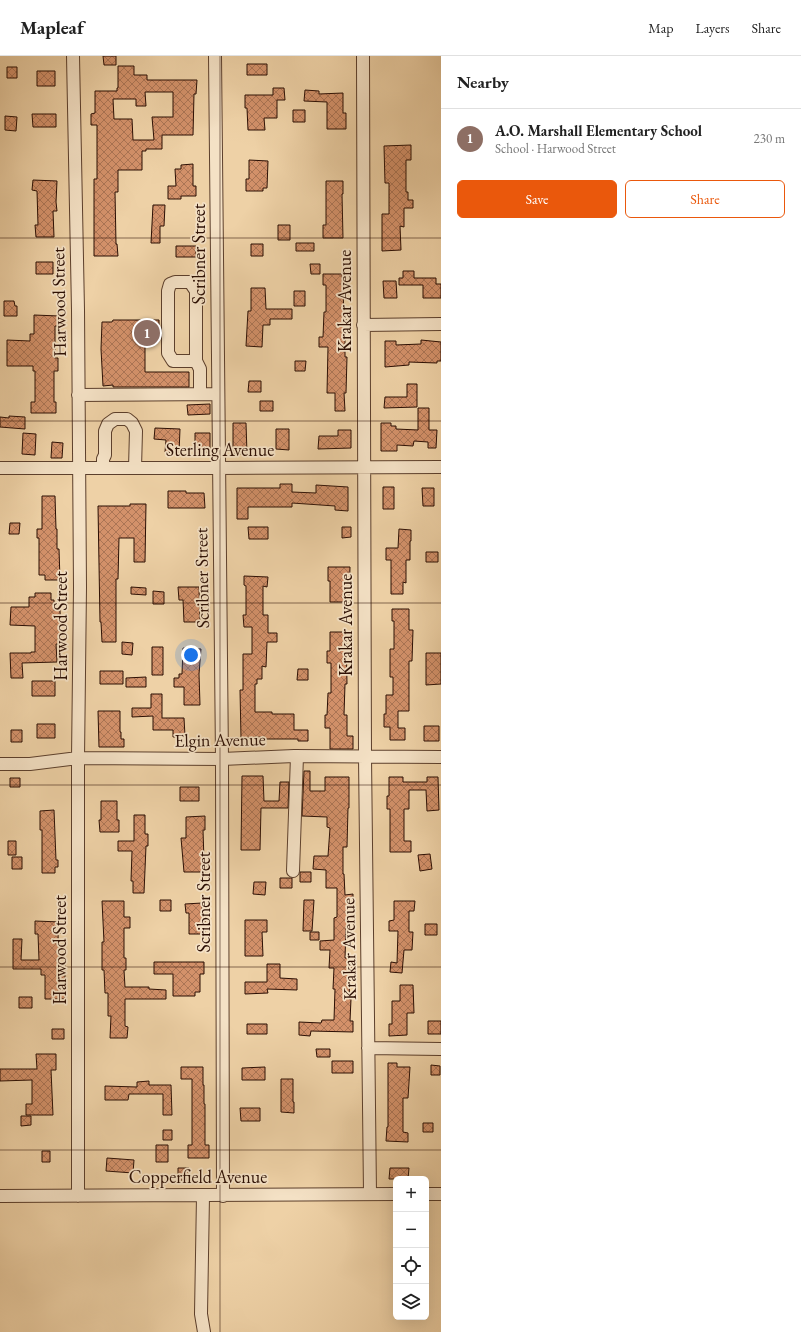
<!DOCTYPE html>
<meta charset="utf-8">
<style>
:root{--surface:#fff;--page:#f6f6f6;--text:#222;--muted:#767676;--line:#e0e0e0;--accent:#ea580c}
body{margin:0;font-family:"EB Garamond",serif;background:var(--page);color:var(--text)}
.controls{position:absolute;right:12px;bottom:12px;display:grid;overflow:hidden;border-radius:6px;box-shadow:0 4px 16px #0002}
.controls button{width:36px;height:36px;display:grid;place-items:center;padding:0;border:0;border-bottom:1px solid var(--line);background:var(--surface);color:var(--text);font:20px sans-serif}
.you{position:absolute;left:191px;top:599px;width:14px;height:14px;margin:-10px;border:3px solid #fff;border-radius:50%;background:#1a73e8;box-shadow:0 0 0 6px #1a73e833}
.badge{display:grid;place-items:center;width:26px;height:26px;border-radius:50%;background:var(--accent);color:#fff;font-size:13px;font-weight:700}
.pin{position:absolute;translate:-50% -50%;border:2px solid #fff;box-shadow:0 1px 4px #0006}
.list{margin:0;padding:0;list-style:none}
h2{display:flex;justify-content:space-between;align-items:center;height:52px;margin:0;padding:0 16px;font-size:17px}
h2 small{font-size:13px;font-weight:400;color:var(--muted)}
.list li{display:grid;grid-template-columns:26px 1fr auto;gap:12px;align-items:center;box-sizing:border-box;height:60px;padding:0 16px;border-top:1px solid var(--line)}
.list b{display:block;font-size:15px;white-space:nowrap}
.list p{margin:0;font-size:13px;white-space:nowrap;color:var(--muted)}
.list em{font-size:13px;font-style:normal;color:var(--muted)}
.actions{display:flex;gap:8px;padding:12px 16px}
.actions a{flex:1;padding:9px 0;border:1px solid var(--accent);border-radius:6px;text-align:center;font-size:14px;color:var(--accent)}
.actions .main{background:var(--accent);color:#fff}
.icon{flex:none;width:22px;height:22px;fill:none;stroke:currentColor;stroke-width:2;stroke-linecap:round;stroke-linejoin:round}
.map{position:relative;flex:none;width:441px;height:1276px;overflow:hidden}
header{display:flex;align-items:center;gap:24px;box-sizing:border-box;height:56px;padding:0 20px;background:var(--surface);border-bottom:1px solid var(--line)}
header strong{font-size:19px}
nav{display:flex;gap:22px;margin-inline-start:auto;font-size:14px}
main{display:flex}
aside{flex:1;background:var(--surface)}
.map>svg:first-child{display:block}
</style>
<header>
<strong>Mapleaf</strong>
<nav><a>Map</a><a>Layers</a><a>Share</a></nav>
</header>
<main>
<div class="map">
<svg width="441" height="1276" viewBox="0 0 441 1276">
<defs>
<pattern id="building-cross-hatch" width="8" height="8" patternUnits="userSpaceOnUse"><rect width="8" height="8" fill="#d3916a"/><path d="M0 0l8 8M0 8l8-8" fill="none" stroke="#ab7555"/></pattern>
</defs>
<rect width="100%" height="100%" fill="#eed1a6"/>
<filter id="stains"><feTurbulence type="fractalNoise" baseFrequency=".005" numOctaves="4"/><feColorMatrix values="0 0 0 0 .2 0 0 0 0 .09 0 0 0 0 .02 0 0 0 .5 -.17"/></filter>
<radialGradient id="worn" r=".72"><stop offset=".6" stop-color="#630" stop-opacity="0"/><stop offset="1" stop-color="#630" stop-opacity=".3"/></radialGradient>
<!-- building -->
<path fill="url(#building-cross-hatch)" stroke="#2b0e03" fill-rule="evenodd" d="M103,0H116V9H104Z
M247,8H267V19H247Z
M118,10H134V19H147V24H197L196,38H194L193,79H162V93H146V95H142V114H118V136H115L116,188H117L118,200H94V123H97V69H91V58L95,57V35H117V32H118ZM145,36H173V61H152L154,84H133L132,63H114L113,43H136V50H146Z
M7,11H17V22H7Z
M37,15H55V30H37Z
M273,32H284L285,44H277V62H264L265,74H248L247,52H245V39H273Z
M305,34L319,35V38L343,37V57H346V73H327V46L304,45Z
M293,54H305V66H293Z
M32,58H56V71H33Z
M5,60L17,61L16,75L5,74Z
M411,89V104H406V136H408V144H413V152H404V171L400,170L401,194L382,195V158H389V127H385L384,90Z
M249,104L268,105L267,132H263V135H246V123H249Z
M193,108V130H196V140H181V143H168V130H176L175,113H181V109Z
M33,124L57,125L56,146L57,155H53L54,181H36L35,169H38L37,135L32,134Z
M326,125H343V138H342L343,182H323V169H326Z
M153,149H165L164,170H160V187H151Z
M278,169H290V184H278Z
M296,187H314V195H296Z
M251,188H263V200H251Z
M176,190H196V201H176Z
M36,206H53V218H36Z
M310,208H320V218H311Z
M403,215H414V222H436V228H441V242H423V229H399V222H403Z
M323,218H342L344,256L347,257L345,270V301H347L346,337H344L345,355H335V337H327L328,291H319V281H323L324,256H326V229H323Z
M383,225H396L397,242H384Z
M251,232H265L266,253H292V263H270V269H263L262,291L246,290L248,255H251Z
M294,235H305V250H294Z
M4,245H14L15,250H17V260H4Z
M34,259L59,260V270H55V302H58V315H54V346H56V357H31V346H35V315H33V310H7V284L30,285V278H34Z
M113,264H159V279H145V316H189V331H113V329L103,330L101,293L102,266H112Z
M421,284L441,286V305H437V307L409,306V309L385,311V285H396V289L421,288Z
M295,305H306L305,315H295Z
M249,325H261V336H248Z
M407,328H417V351L384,352L385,341H407Z
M260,345H273V355H260Z
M210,348V358L188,359L187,349Z
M418,352H429V374H437L436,392H428V386L414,385L413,390L397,389V395H381V367H391V370H396V373L418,374Z
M9,360L25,361V373L0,371V361L9,362Z
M233,367H246L247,398H233Z
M155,372L180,373L179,397L165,396L166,384L154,383Z
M276,373H289V394L276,393Z
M338,374H351V392L318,393L319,380H338Z
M23,377L36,378L35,399L22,398Z
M195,377H210V396L195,397Z
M52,386L63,387L62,402H51Z
M280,428H292V436L316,437V429L348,431V455L335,454V450L292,447V451H248V463H237V432H280Z
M383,431H394V453H383Z
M422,432H434V450H423Z
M168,435H186V437H204L205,452H168Z
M42,440H55L56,473H57V493H59L60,524H45V519H39V482H37V473H42Z
M130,448H146L145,506H134V482H119L118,523H116V586H102L101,566H100L98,450H130Z
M10,467H20L19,478H9Z
M248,471H268V483H249Z
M342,471H351V481L342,482Z
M399,473L411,474V485H410V504H406V527L403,526V538H391V504H386V492H398Z
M426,496H438V506H426Z
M328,511H350L349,546H330V525H328Z
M244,520L268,521L267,531L263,530V559H268V577H277V586H267L266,611L262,610V623H257V628H255V656H272V658H294V674H308V685H298V683H261V681L241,682L240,634H243V598H252V571H244L243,559H246V530L244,529Z
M131,531L146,532V539L131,538Z
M178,531H199L200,566H184L183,544H179Z
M153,535L164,536V548H153Z
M35,537H51V544H54V554H60L61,588H56L57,606L22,607L23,622H11L10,597H31V596H35V570L10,569L11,551H29V541H35Z
M392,553H409V574H413L412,605H409V655H398V672H405V684H390V671H384V658H386V639H393V621H390V593H394V565H392Z
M330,576H346L347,628H345L344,659H347V680H353V693H330V672H325V659H327L328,637H331V607H327V595H330Z
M122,586L133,587L132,599L122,598Z
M152,591H163V619H152Z
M183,592L201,593L199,618L200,649H184V631H174V622H179V618H182Z
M426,597H441V628L426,629Z
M298,613H308V624H297Z
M100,615H123V628H100Z
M146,621V631H126V622Z
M32,625H55V640H32Z
M151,638H162V662H184L185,680L173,681V674H153V660L132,661V652H151Z
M98,655H120V676H121V683H124V691H99Z
M37,668H55V682H37Z
M424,670H439V685H424Z
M11,674H22V686H11Z
M304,715H310V735H325V721H349V752H348L347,791H343V818H344L345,839L353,838V850H348V872H346L345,902H356V915H350L349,943H351L350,965H353V976L311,975L310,980L299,979V966L321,967L322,964H334L335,933H333L334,912H329L330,894H320V885L334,884V862L337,861V832H326V814L313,813L314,800H328L330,772L327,771V761L302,760Z
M242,720H263L264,745H279L280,726H289L288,752H261L260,794H241Z
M389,721H403V726H427V721H438L439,754L427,755L426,734H409V753H404V785H411V796H390V753H387V740H389Z
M10,722H20V731H10Z
M180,731H199V745H180Z
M101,745H117V764H119V776H100L99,764H101Z
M54,754L56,804H58V811H55V817H42V774H40V755Z
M134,759H145V778H148V790H146L144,837H133V825H131L132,795H118V785H134Z
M205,760V774H203L204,805H206V816H184L181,782H186V761Z
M8,785H16V799H8Z
M430,798L432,813L420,815L418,799Z
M12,801H22V813H12Z
M300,816H311V826H300Z
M280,822H292V832H280Z
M254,826H266L265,839L253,838Z
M160,844H171V855H160Z
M304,844H314L312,875H303Z
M102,845H124V861H130V872H124V902H126V914H124L125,931H149V933L166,934V943H125V970L128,971L127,982H110L111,960H108V937H105L104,914H102V886H104Z
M394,845H415L414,855H409V876H413L412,894H404L402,917L390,916L391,906L397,907L398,875H389V865L394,864Z
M202,847V863H205V878H189V857H186L185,848Z
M245,864H267V876H262L263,900H245Z
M35,865L61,866V877H58L59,908H65V943H45V919H41V913H13V883H22L21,904H39L38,878H35Z
M425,868H437V879H425Z
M310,876H319V884H310Z
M154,906H204V918H200V936H195V940H173V918H154Z
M267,908H280V922L297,923V934L267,933L268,937L245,938V926H267Z
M400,929H413L414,957H407V979L389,980V968H392V945H400Z
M19,941H32V952H19Z
M428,965H441V978H428Z
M247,968H267V978H247Z
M52,973H64V983H52Z
M316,993H330V1001H317Z
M36,998H56V1014H51L53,1059H26V1048H32V1024L0,1025V1013H37Z
M332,1005H353V1017H332Z
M388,1007H397V1011H410L408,1042H403V1076L408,1077V1086L386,1085L387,1071H388Z
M431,1009L440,1010V1019H431Z
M181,1011H203V1029H204V1048H205V1089H209V1102H188V1089H192V1023H181Z
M265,1011V1024H242V1012Z
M281,1023H293V1046H294V1057L281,1056Z
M149,1025V1029H171L172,1059H163V1038H129L128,1044H105V1030L137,1031V1026Z
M240,1052H260V1065H241Z
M21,1060H31V1069L21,1070Z
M423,1067H433V1076H423Z
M163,1074H172V1084H163Z
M156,1089H168V1106H156Z
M42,1095H50V1106H42Z
M107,1102L134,1104L133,1117L106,1115Z
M178,1112H189V1124H178Z
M390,1112H409L408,1123H389Z"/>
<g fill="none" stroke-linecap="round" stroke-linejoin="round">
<defs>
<path id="minor" d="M73,0L78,254L80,531L78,702V1140
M215,0L222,703L223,1140
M363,0L365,701L370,1137
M175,226H190L196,235V305H173L168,297V235L170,228Z
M363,269L441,268
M196,305L200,313V338
M78,339L218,338
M0,412H218L441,411
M103,412V403L105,399V375L108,368L115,363H127L132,367L136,375L135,412
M0,708H30L78,702L222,703L294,700L441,701
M293,815L297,700
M368,992L441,993
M426,1138H441
M0,1140L396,1138
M203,1140L201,1258L204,1276"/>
</defs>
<!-- minor casing -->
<use href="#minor" stroke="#5c3f2c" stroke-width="14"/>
<!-- minor -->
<use href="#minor" stroke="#f4e1c5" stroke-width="12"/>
</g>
<!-- grid -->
<path fill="none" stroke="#2b0e03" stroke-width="1" stroke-opacity="0.55" d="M220,0V1276M0,182H441M0,365H441M0,547H441M0,729H441M0,911H441M0,1094H441"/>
<g text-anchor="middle" stroke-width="3.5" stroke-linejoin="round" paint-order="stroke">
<!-- street labels -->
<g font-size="18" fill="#2b0e03" stroke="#f4e1c5">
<text transform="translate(199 198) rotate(-90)" y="6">Scribner Street</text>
<text transform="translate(345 245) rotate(-90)" y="6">Krakar Avenue</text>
<text transform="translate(59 246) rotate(-91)" y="6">Harwood Street</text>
<text x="220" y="400">Sterling Avenue</text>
<text transform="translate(202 522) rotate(-91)" y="6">Scribner Street</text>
<text transform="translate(346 569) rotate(-90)" y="6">Krakar Avenue</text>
<text transform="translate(61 570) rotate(-90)" y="6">Harwood Street</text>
<text transform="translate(220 684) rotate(-1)" y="6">Elgin Avenue</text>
<text transform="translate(204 846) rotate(-90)" y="6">Scribner Street</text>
<text transform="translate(349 893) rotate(-91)" y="6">Krakar Avenue</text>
<text transform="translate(60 894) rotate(-90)" y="6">Harwood Street</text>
<text x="198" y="1127">Copperfield Avenue</text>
</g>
</g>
<rect width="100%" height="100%" filter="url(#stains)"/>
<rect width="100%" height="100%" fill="url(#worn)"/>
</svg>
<div class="controls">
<button>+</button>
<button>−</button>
<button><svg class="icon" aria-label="locate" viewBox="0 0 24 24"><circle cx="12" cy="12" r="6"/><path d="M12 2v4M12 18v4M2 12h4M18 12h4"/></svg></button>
<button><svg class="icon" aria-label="layers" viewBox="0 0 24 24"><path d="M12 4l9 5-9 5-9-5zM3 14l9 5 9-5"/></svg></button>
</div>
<div class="you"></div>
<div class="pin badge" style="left:147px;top:277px;background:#8d6e63">1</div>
</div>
<aside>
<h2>Nearby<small></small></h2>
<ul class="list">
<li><span class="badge" style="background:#8d6e63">1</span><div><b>A.O. Marshall Elementary School</b><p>School · Harwood Street</p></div><em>230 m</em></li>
</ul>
<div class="actions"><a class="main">Save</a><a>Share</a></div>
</aside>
</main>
